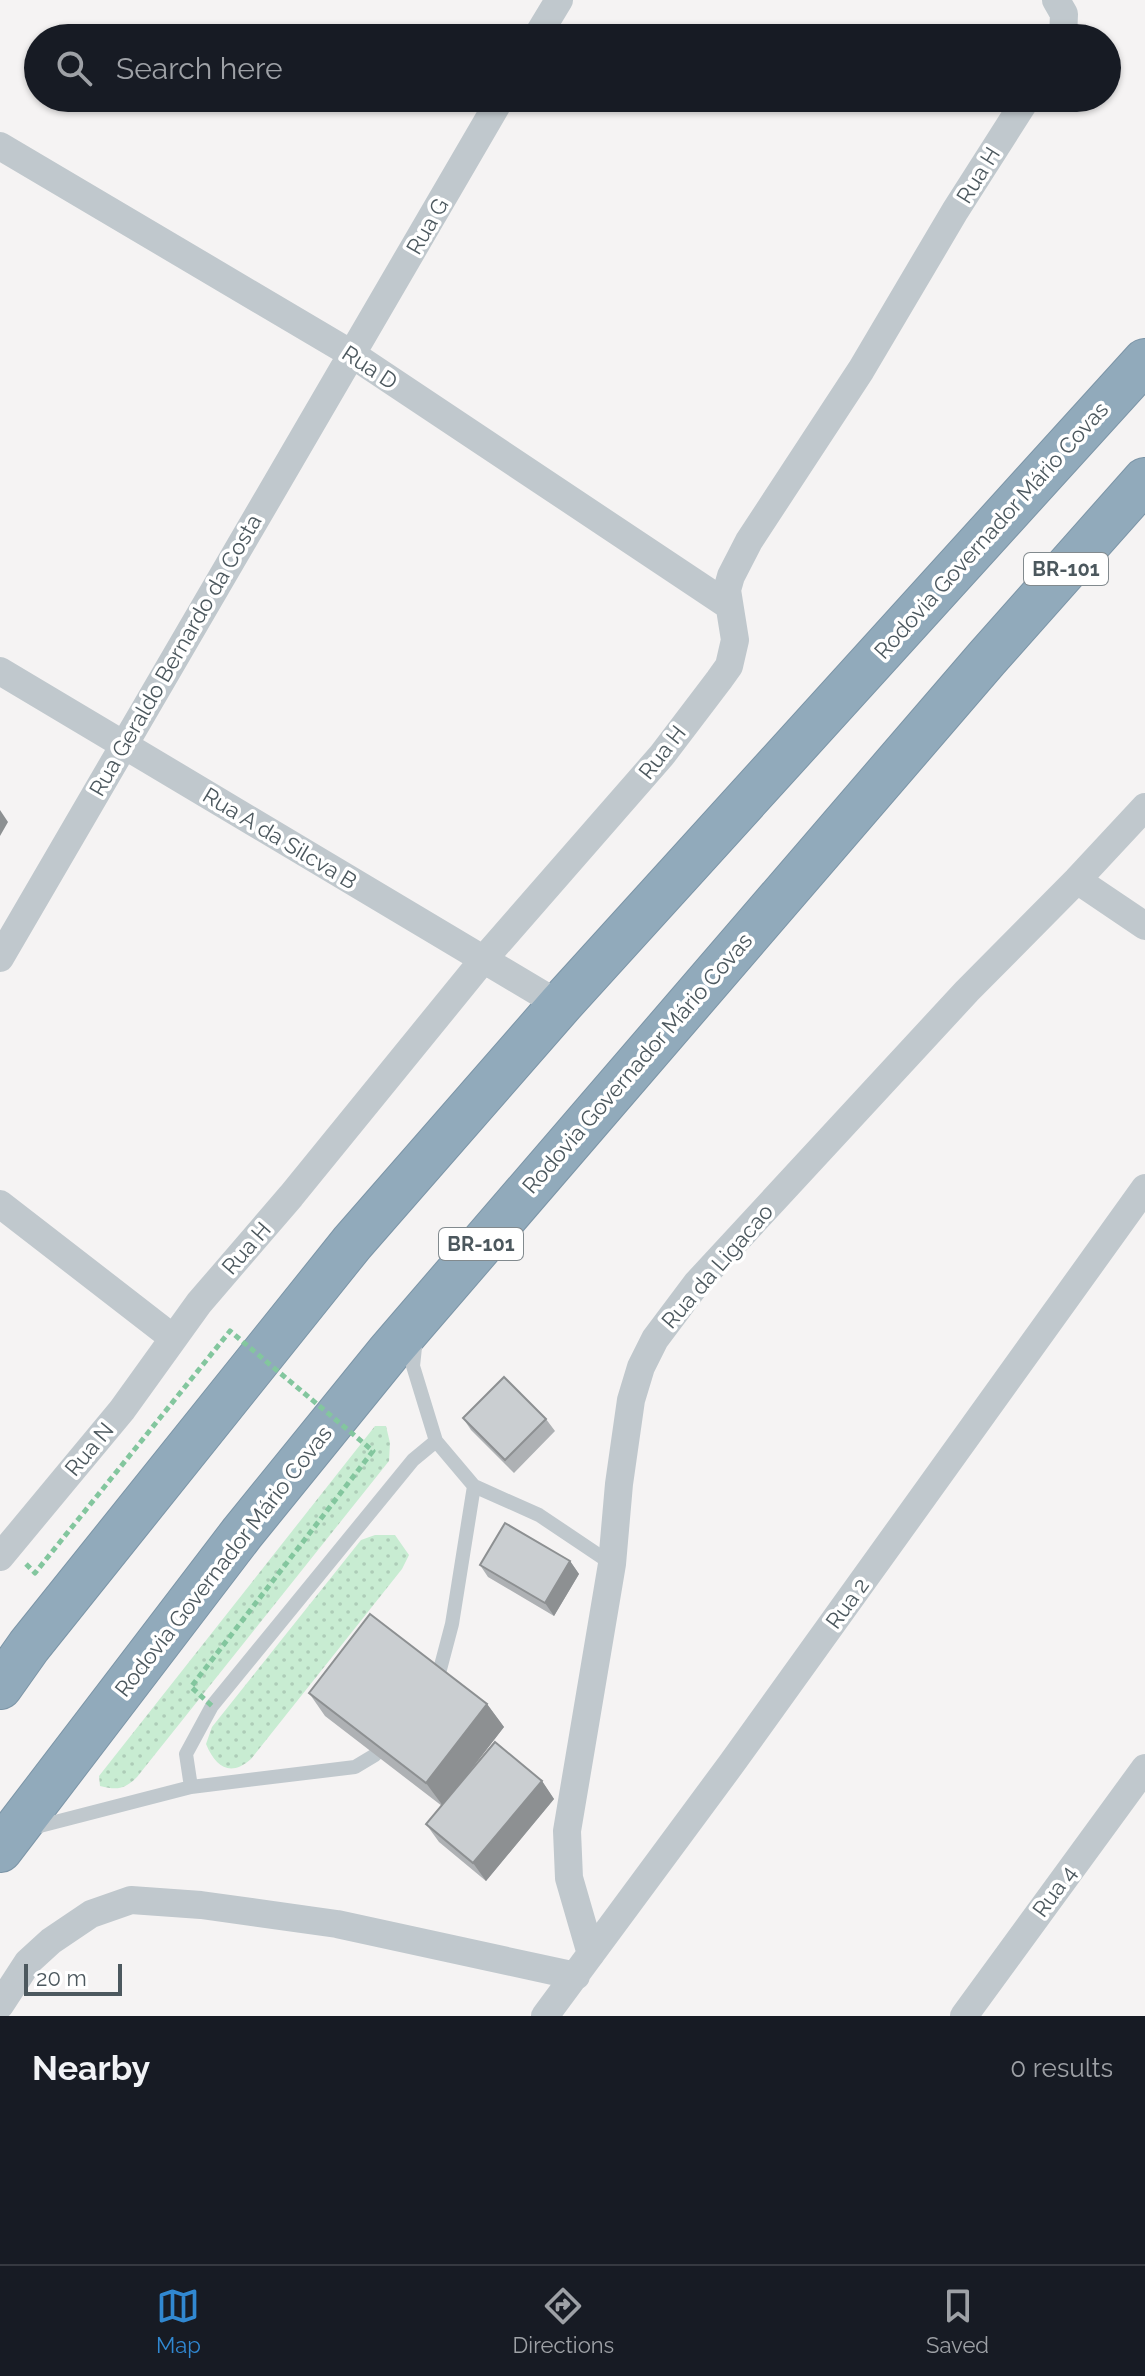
<!DOCTYPE html>
<meta charset="utf-8">
<style>
:root{--surface:#171b24;--page:#20242c;--text:#f1f3f6;--muted:#9ea1a6;--line:#363941;--accent:#3188d1}
body{margin:0;font-family:Raleway,sans-serif;background:var(--page);color:var(--text)}
.scale{position:absolute;left:24px;bottom:20px;width:98px;box-sizing:border-box;padding-left:8px;border:4px solid #4c585e;border-top:0;font-size:22px;line-height:28px;white-space:nowrap;color:#4c585e;-webkit-text-stroke:6px #fff;paint-order:stroke}
.list{margin:0;padding:0;list-style:none}
h2{display:flex;justify-content:space-between;align-items:center;height:104px;margin:0;padding:0 32px;font-size:34px}
h2 small{font-size:26px;font-weight:400;color:var(--muted)}
.icon{flex:none;width:44px;height:44px;fill:none;stroke:currentColor;stroke-width:2;stroke-linecap:round;stroke-linejoin:round}
.map{position:relative;flex:none;width:1145px;height:2016px;overflow:hidden}
.search{position:absolute;background:var(--surface);box-shadow:0 2px 6px #0004;left:24px;right:24px;top:24px;height:88px;display:flex;align-items:center;gap:20px;box-sizing:border-box;padding:0 28px;border-radius:44px;color:var(--muted);font-size:30px}
.sheet{height:248px;background:var(--surface)}
nav{display:flex;justify-content:space-around;align-items:center;box-sizing:border-box;height:112px;border-top:2px solid var(--line);background:var(--surface);font-size:22px;color:var(--muted)}
nav a{display:grid;justify-items:center;gap:4px}
nav .on{color:var(--accent)}
.map>svg:first-child{display:block}
</style>
<div class="map">
<svg width="1145" height="2016" viewBox="0 0 1145 2016">
<defs>
<pattern id="grass-dots" width="8" height="8" patternUnits="userSpaceOnUse" patternTransform="scale(2)"><rect width="8" height="8" fill="#c8ecd2"/><path d="M2 2h.1M6 6h.1" fill="none" stroke="#adccb7" stroke-width="1.8" stroke-linecap="round"/></pattern>
</defs>
<rect width="100%" height="100%" fill="#f5f3f3"/>
<!-- grass -->
<path fill="url(#grass-dots)" d="M375,1426H386L390,1443L389,1461L137,1777C124,1790 117,1790 100,1786L99,1776Z
M375,1535H395L409,1555L402,1569L251,1759C231,1777 216,1768 206,1744L212,1727L361,1540Z"/>
<g fill="none" stroke-linecap="round" stroke-linejoin="round">
<defs>
<path id="highway" d="M0,1687L29,1646L352,1243L560,1005L1145,361
M0,1850L242,1533L389,1352L987,658L1145,480"/>
</defs>
<!-- highway casing -->
<use href="#highway" stroke="#7c95a7" stroke-width="46"/>
<!-- lane -->
<path stroke="#c0c8cd" stroke-width="14" d="M416,1338L413,1366L436,1441L474,1486L452,1624L438,1677
M474,1486L539,1515L612,1564
M191,1787L186,1754L212,1706L413,1460L436,1441
M32,1828L191,1787L355,1767L375,1755"/>
<!-- street -->
<path stroke="#c0c8cd" stroke-width="28" d="M1056,0L1064,14L1063,38
M536,38L559,0
M0,146L350,353L728,605
M0,671L560,1005
M1077,880L1145,926
M0,958L501,98
M0,1204L173,1338
M0,1557L122,1410L199,1303L291,1196L483,960L662,755L719,680L729,666L735,640L727,590L731,576L749,541L861,370L955,211L1027,98
M591,1954L569,1878L567,1831L612,1564L619,1484L631,1400L641,1367L655,1339L697,1283L967,991L1077,880L1145,807
M0,2005L28,1962L51,1941L91,1914L131,1900L201,1905L337,1924L576,1976
M545,2016L732,1763L1145,1188
M964,2016L1145,1768"/>
<!-- highway -->
<use href="#highway" stroke="#91aabb" stroke-width="44"/>
<!-- path-bridge -->
<path stroke="#83c69e" stroke-width="5" stroke-dasharray="6 4" stroke-linecap="butt" d="M26,1564L35,1573L230,1331L373,1451L191,1687L212,1706"/>
</g>
<!-- wall -->
<path fill="#aeb1b4" d="M463,1418L546,1419L555,1431L514,1473L471,1430Z
M570,1561L579,1574L554,1616L488,1577L480,1565Z
M309,1693L487,1704L504,1727L464,1778L542,1781L554,1799L486,1881L439,1842L426,1824L442,1806L325,1716Z"/>
<!-- shaded-wall -->
<path fill="#8d9092" d="M0,810L8,822L0,836Z
M570,1561L579,1574L554,1616L545,1603Z
M487,1704L504,1727L443,1806L426,1783Z
M542,1781L554,1799L486,1881L473,1863Z"/>
<!-- building -->
<path fill="#caced1" stroke="#8d9092" stroke-width="2" d="M504,1377L546,1419L505,1460L463,1418Z
M505,1523L570,1561L545,1603L480,1565Z
M370,1614L487,1704L426,1783L309,1693Z
M495,1742L542,1781L473,1863L426,1824Z"/>
<g text-anchor="middle" stroke-width="7" stroke-linejoin="round" paint-order="stroke">
<!-- shield labels -->
<g fill="#fff" stroke="#828a8e" stroke-width="2">
<rect x="1024" y="553" width="84" height="32" rx="6"/>
<rect x="439" y="1228" width="84" height="32" rx="6"/>
</g>
<g font-size="20" font-weight="bold" fill="#4c585e">
<text x="1066" y="576">BR-101</text>
<text x="481" y="1251">BR-101</text>
</g>
<!-- street labels -->
<g font-size="22" fill="#4c585e" stroke="#fff">
<text transform="translate(978 175) rotate(-58)" y="8">Rua H</text>
<text transform="translate(427 226) rotate(-60)" y="8">Rua G</text>
<text transform="translate(370 367) rotate(33)" y="8">Rua D</text>
<text transform="translate(991 530) rotate(-48)" y="8">Rodovia Governador Mário Covas</text>
<text transform="translate(175 655) rotate(-60)" y="8">Rua Geraldo Bernardo da Costa</text>
<text transform="translate(662 752) rotate(-52)" y="8">Rua H</text>
<text transform="translate(280 838) rotate(31)" y="8">Rua A da Silcva B</text>
<text transform="translate(637 1063) rotate(-49)" y="8">Rodovia Governador Mário Covas</text>
<text transform="translate(246 1248) rotate(-49)" y="8">Rua H</text>
<text transform="translate(717 1266) rotate(-49)" y="8">Rua da Ligacao</text>
<text transform="translate(89 1449) rotate(-50)" y="8">Rua N</text>
<text transform="translate(223 1561) rotate(-52)" y="8">Rodovia Governador Mário Covas</text>
<text transform="translate(847 1603) rotate(-54)" y="8">Rua 2</text>
<text transform="translate(1054 1891) rotate(-54)" y="8">Rua 4</text>
</g>
</g>
</svg>
<div class="scale">20 m</div>
<div class="search"><svg class="icon" aria-label="search" viewBox="0 0 24 24"><circle cx="10" cy="10" r="6"/><path d="M15 15l6 6"/></svg>Search here</div>
</div>
<section class="sheet">
<h2>Nearby<small>0 results</small></h2>
<ul class="list">
</ul>
</section>
<nav>
<a class="on"><svg class="icon" aria-label="map" viewBox="0 0 24 24"><path d="M3 6l6-2 6 2 6-2v14l-6 2-6-2-6 2zM9 4v14M15 6v14"/></svg>Map</a>
<a><svg class="icon" aria-label="directions" viewBox="0 0 24 24"><path d="M12 3l9 9-9 9-9-9zM9 14v-3h6M13 9l2 2-2 2"/></svg>Directions</a>
<a><svg class="icon" aria-label="saved" viewBox="0 0 24 24"><path d="M7 4h10v16l-5-4-5 4z"/></svg>Saved</a>
</nav>
